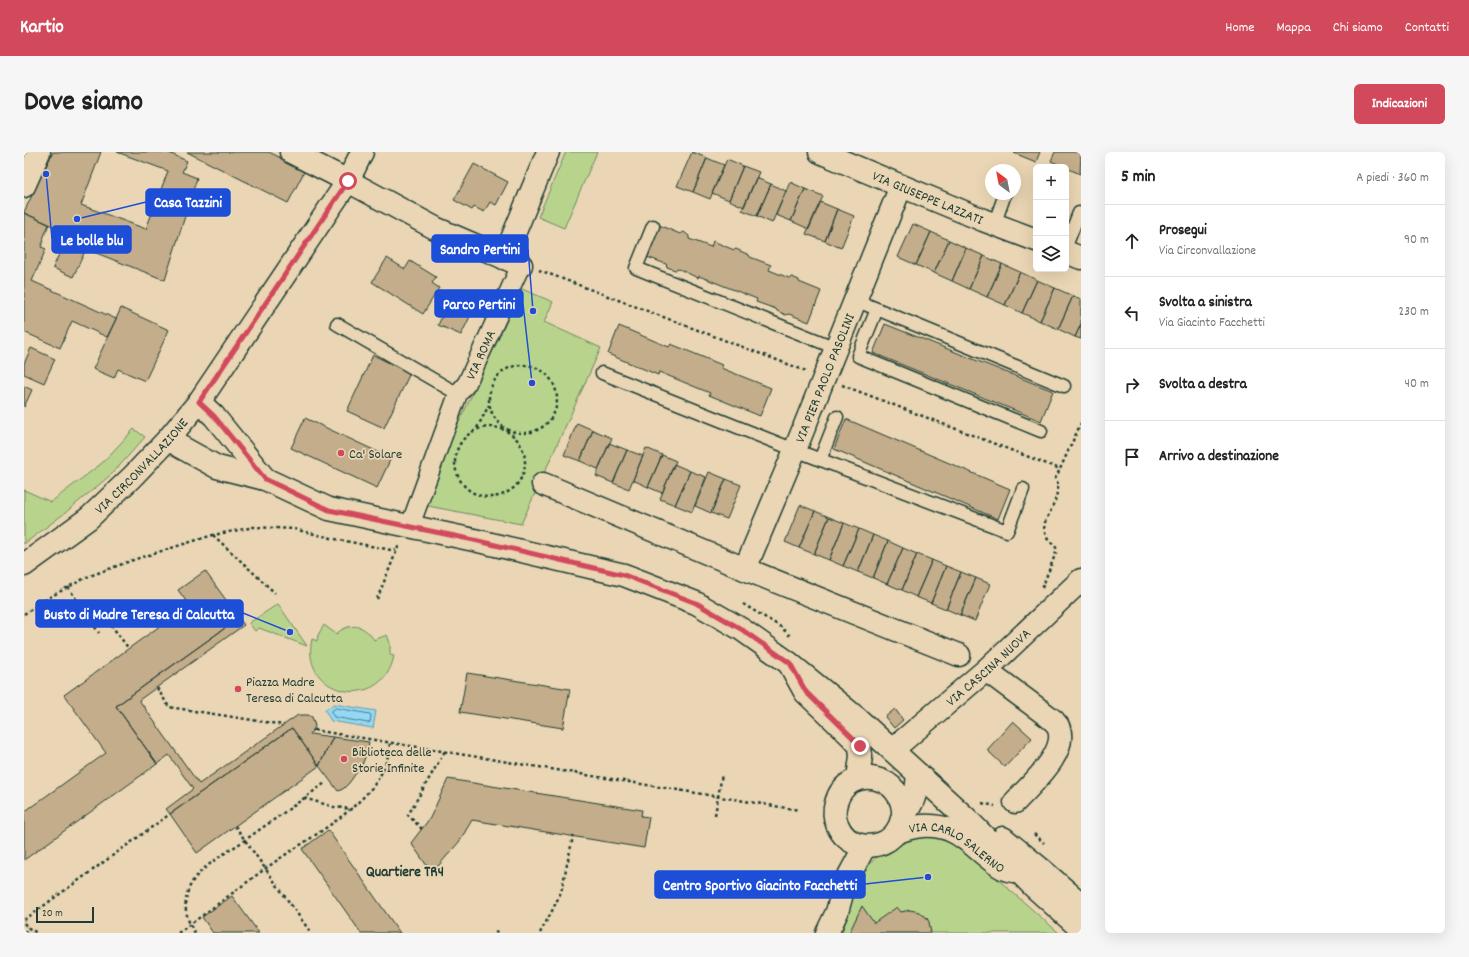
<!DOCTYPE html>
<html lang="it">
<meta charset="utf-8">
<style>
:root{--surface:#fff;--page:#f6f6f6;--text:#222;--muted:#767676;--line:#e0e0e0;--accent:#d1495b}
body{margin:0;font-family:Dekko,sans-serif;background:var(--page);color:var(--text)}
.controls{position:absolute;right:12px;top:12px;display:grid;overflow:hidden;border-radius:6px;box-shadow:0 4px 16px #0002}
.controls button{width:36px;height:36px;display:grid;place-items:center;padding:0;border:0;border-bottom:1px solid var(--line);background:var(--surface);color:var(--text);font:20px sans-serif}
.compass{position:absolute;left:961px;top:12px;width:36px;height:36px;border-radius:50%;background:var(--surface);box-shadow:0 4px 16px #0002;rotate:328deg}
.scale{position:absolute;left:12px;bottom:10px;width:58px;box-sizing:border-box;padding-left:4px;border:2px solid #1f3d34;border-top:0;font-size:11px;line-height:14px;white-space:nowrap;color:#1f3d34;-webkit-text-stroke:3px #ead6b4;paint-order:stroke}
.stop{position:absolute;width:12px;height:12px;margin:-9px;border:3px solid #d1495b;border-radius:50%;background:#fff}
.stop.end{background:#d1495b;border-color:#fff;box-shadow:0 1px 4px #0008}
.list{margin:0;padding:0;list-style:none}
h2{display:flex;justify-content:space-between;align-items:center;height:52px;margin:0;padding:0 16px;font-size:17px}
h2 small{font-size:13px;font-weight:400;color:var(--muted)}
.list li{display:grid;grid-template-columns:26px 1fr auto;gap:12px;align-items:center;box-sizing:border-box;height:72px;padding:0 16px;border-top:1px solid var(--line)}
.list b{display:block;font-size:15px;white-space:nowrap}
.list p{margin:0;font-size:13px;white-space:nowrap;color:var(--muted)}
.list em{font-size:13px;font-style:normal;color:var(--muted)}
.icon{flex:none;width:22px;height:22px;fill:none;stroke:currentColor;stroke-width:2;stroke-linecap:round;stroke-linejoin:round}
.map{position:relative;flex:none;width:1057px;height:781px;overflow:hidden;border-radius:6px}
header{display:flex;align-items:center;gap:24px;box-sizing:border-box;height:56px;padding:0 20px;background:var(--accent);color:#fff}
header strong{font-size:19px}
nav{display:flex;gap:22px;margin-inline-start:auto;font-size:14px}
.intro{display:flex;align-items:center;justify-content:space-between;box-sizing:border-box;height:96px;padding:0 24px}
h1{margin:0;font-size:28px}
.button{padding:10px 18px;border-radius:6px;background:var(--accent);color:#fff;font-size:14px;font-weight:700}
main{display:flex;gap:24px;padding:0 24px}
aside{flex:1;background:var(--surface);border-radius:6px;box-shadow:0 4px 16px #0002}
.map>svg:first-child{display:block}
</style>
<header>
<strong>Kartio</strong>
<nav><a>Home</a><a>Mappa</a><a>Chi siamo</a><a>Contatti</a></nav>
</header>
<div class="intro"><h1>Dove siamo</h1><a class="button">Indicazioni</a></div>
<main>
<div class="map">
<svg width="1057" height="781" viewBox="0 0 1057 781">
<rect width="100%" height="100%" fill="#ead6b4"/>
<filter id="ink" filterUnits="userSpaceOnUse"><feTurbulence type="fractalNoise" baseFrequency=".025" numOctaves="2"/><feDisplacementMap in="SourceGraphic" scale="8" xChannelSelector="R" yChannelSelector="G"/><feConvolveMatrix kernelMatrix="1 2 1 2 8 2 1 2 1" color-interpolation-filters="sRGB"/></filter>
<g filter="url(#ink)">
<!-- green -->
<path fill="#b8d48c" stroke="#6c8860" d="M542,0H573L540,76L514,65Z
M498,137L529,150L520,170L577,196L497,372L399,353L437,266Z
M110,277L121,285L89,321L41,361L0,392V338L27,350L78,311Z
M254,452L283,494L235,476L231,479L225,471Z
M300,473L312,482C326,470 340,472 350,488L363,483L366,491V503L370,504C359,561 275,545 288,487L293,489L294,483Z
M904,682L930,689L1035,781H818C825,760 830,737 842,718C855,696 882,688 904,682Z"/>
<!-- water -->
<path fill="#93d8f5" stroke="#659aa8" d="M310,552L352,559L349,576L307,569L301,558Z"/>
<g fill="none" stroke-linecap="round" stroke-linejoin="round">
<!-- shore -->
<path stroke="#4d7b81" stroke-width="1" d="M312,556L346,562L347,564L346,570L344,571L310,565L307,560Z"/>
</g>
<!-- building -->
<path fill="#c4ad8a" stroke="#1f3d34" d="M29,0H77L57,53L122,77L144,19L93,0H143L163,9L158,20L173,26L141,128L62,97L49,125L29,116L44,81L0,61V60Z
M163,0H245L281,18L264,51Z
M668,0L683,6L669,40L653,34Z
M991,0H1016L1012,10L990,1Z
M1031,0H1057L1056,22L1027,9Z
M683,6L700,13L686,47L669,40Z
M703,7L719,14L705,48L688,41Z
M450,12L484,30L472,53L466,50L460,60L450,55L448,58L430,48Z
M719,14L735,20L720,55L705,48Z
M732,26L747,32L733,64L718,58Z
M766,30L781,37L767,69L752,63Z
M747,32L762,39L748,71L733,64Z
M781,37L799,44L785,77L767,69Z
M796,50L813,57L801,89L782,82Z
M813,57L830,64L817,96L801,89Z
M0,61L25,72L19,87L20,88L17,95L22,97L8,129L92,167L83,185L48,169L36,196L0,180Z
M889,72L907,80L892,113L874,105Z
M635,73L656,82L660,80L665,84V87L687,95L689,89L710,98L712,97L725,103L726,105L747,113L745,118L765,126L768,125L775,128V130L797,139L785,170L765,162L762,163L753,159L752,157L732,150L733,147L675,124L674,126L655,117L651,118L643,115L642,112L623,105Z
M907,80L925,88L910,121L892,113Z
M925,88L942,96L928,129L910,121Z
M942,96L960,104L945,137L928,129Z
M960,104L978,112L963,145L945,137Z
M363,106L381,117L386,109L412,125L408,131L415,136L399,162L348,130Z
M978,112L996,120L981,153L963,145Z
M996,120L1013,128L998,161L981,153Z
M1013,128L1031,136L1016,169L998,161Z
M1031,136L1049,144L1034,177L1016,169Z
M431,137L454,148L437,183L414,173Z
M1049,144L1057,147V172L1051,185L1034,177Z
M97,156L145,178L121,229L94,217L90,226L69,217Z
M861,172L1029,239L1017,269L849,201Z
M1057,172V187L1051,185Z
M595,174L645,195L647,192L698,213L697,216L747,236L736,264L685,243L686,241L635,220L634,223L584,202Z
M7,196L31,207L20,231L0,222V212Z
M349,203L386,221L360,276L323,259Z
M0,234L8,238L0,255Z
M281,266L367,306L353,336L267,296Z
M822,267L986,337L974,367L810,297Z
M553,271L569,278L556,309L540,303Z
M569,278L588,286L574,317L556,309Z
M585,291L603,298L589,331L572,324Z
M622,296L638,303L624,335L609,328Z
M603,298L619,304L605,337L589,331Z
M638,303L652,309L638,341L624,335Z
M650,312L666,319L651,353L636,347Z
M666,319L682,325L668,360L651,353Z
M685,320L702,327L687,361L671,354Z
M702,327L717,333L703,367L687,361Z
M776,353L791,359L775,396L761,390Z
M791,359L805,365L790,402L775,396Z
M805,365L820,371L805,408L790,402Z
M820,371L835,377L819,414L805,408Z
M835,377L849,383L834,420L819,414Z
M849,383L864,389L849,426L834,420Z
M864,389L879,396L863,432L849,426Z
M879,396L893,402L878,438L863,432Z
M893,402L908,408L892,445L878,438Z
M908,408L922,414L907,451L892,445Z
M922,414L937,420L922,457L907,451Z
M181,419L215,466L92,554L133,612L0,708V660L82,601L40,543L165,453L154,438Z
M937,420L952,426L936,463L922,457Z
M952,426L966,432L951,469L936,463Z
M215,466L220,473L115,548L175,632L274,563H284L288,565L290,570L291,575L286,582L309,585L295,614L268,576L146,662L142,657L169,637L145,603L133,612L92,554Z
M443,521L546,537L539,576L436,560Z
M871,557L879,568L870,576L861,565Z
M989,569L1008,586L981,615L963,598Z
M268,576L295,614L173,701L146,662Z
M309,585L345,590L343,600L338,613L325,631L319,637L314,639L295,614Z
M424,627L618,658L617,664L625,665L620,696L448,668L435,690L408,721L387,691L406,666Z
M304,678L376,781H337L278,697Z
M208,744L235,781H189L178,765Z
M838,754L850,771L873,755L877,760L886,758L895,760L903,766L905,770L907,781H825Z"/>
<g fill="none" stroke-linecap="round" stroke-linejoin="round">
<defs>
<path id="service" d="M970,73L981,42
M629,74L612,116L812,196
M1042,94L1055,61
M831,148L1040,234
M853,157L834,204L1017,279
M313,172L434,242
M578,221L771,298L983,379L999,337
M796,308L813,265"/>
<g id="pedestrian">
<path id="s1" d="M386,374L434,242L443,231L497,113"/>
</g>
<g id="minor">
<path id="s2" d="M796,0L959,68L1012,88"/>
<path d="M324,29L411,76L497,113"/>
<path d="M1042,100L1057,106"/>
<path d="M480,106L524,0"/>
<path d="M519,332L721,417L935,503"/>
<path id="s3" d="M721,417L771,298L877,34"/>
<path d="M765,511L781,540L828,585L836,594L837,604L834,627"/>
<path d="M962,518L1025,565C1028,567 1032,571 1034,574C1046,600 1006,633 991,650"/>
<path id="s4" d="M868,598L962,518L1057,428"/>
<path d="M879,665C882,622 823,610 812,651C810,658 810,665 813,672C817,682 825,691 837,693C852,696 868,690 875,675C877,672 877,668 879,664C881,661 884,658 886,654C892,644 893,634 894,622"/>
<path id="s5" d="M872,681C881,677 888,675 898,674C931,672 944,690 967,708C976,715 983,720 994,719"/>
<path d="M803,781L813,760L821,731L841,694"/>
</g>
<g id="secondary">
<path d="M267,0L324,29"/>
<path d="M0,34L15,0"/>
<path d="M175,250L190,264L241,327"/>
<path d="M145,286L155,294L193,315L241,327L305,357L450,388L600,423L672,451L717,477L765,511L834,567L941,665L1009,734L1057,777"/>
<path id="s6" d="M0,413L65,366L108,325L145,286L175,250L324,29L338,0"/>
<path d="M979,686L1018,718L1057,752"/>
</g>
</defs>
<!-- service casing -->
<use href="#service" stroke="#1f3d34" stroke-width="15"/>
<!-- pedestrian casing -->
<use href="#pedestrian" stroke="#1f3d34" stroke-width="21"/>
<!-- minor casing -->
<use href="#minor" stroke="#1f3d34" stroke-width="25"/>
<!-- secondary casing -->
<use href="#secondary" stroke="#1f3d34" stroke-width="25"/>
<!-- path -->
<path stroke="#1f3d34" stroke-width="2.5" stroke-dasharray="3 3" stroke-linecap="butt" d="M515,118L782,219
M465 247a34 34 0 1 1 68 0a34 34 0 1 1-68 0Z
M818,233L1036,317L1057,271
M431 310a35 35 0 1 1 70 0a35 35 0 1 1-70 0Z
M453,276L465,253
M189,383L251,441
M44,435L75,481
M1018,436L1033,398C1031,392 1026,391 1023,386C1016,371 1024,366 1029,354C1032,347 1033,340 1035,333L1031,327L1036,317
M353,447L375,393
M719,452L757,475L767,485
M0,462L24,446L63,425L112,407L189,383L230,375L270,377L311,387L372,399
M87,473L105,497
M133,536L145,555L260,573
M290,578L775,658
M280,646L310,655L328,657
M958,651L971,654
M691,663L698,622
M211,674L287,781
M398,677L384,663L421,599
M1010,682L1020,691
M0,768L146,662
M0,771L3,775L13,781
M1,781L3,775
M154,781C188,757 221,731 255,707C283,688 323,665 345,639C357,626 365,608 366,590
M171,781C161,766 158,749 167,732C176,715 205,699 221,688C248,669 275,650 301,631
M471,781L473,780L475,781
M516,781L527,761L537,740L549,685"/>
<!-- service -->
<use href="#service" stroke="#ead6b4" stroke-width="12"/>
<!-- pedestrian -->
<use href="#pedestrian" stroke="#ead6b4" stroke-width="18"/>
<!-- minor -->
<use href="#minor" stroke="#ead6b4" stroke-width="22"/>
<!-- secondary -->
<use href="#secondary" stroke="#ead6b4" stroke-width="22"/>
</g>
</g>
<g fill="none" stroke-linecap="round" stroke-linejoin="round" filter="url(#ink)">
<!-- route -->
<path stroke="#d1495b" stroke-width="5" d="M324,29L175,250L190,264L241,327L305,358L450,388L600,423L672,451L717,477L766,511L782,540L828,585L836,594"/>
</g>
<!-- markers -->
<g fill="#d1495b" stroke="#ead6b4" stroke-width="1.5">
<circle cx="317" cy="301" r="4"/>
<circle cx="214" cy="537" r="4"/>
<circle cx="320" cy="607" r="4"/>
</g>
<g text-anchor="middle" stroke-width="3.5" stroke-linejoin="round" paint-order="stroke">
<!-- street labels -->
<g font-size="14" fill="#1f3d34" stroke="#ead6b4">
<text dy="5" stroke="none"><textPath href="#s2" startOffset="117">VIA GIUSEPPE LAZZATI</textPath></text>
<text dy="5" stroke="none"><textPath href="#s1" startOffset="186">VIA ROMA</textPath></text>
<text dy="5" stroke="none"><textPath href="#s3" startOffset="207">VIA PIER PAOLO PASOLINI</textPath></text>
<text dy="5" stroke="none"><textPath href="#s6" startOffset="154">VIA CIRCONVALLAZIONE</textPath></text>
<text dy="5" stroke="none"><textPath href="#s4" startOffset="127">VIA CASCINA NUOVA</textPath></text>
<text dy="5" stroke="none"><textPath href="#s5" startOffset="68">VIA CARLO SALERNO</textPath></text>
</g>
<!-- poi labels -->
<g font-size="14" fill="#1f3d34" stroke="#ead6b4" text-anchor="start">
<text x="325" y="306">Ca' Solare</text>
<text x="222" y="534">Piazza Madre<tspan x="222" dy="16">Teresa di Calcutta</tspan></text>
<text x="328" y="604">Biblioteca delle<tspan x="328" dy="16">Storie Infinite</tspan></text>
</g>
<!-- neighbourhood labels -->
<g font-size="15" font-weight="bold" fill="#1f3d34" stroke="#ead6b4">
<text x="381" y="724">Quartiere TR4</text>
</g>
</g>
<!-- callouts -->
<path fill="none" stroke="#1d4ed8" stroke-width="1.5" d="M53 67L122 50M22 22L28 87M509 159L504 97M508 231L499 152M266 480L219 461M904 725L841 732"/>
<g fill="#1d4ed8" stroke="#ead6b4" stroke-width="1.5">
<circle cx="53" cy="67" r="4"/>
<circle cx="22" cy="22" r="4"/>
<circle cx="509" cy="159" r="4"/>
<circle cx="508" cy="231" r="4"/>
<circle cx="266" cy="480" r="4"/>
<circle cx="904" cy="725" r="4"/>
</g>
<g fill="#1d4ed8" stroke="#1d4ed8" stroke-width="1.5">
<rect x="122" y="37" width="84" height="27" rx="4"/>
<rect x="28" y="74" width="79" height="27" rx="4"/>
<rect x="408" y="83" width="96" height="27" rx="4"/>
<rect x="411" y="138" width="88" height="27" rx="4"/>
<rect x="12" y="448" width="207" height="27" rx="4"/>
<rect x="631" y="719" width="210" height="27" rx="4"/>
</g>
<g font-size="15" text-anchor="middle" font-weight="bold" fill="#fff">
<text x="164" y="55">Casa Tazzini</text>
<text x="68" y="93">Le bolle blu</text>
<text x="456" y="102">Sandro Pertini</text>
<text x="455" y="157">Parco Pertini</text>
<text x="115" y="467">Busto di Madre Teresa di Calcutta</text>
<text x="736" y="738">Centro Sportivo Giacinto Facchetti</text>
</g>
</svg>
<div class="controls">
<button>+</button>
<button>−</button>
<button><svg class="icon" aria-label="layers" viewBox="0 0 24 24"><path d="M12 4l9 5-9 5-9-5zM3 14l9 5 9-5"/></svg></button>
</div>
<svg class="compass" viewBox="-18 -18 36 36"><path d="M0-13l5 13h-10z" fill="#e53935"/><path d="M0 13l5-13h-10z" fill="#767676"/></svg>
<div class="scale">20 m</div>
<div class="stop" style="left:324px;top:29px"></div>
<div class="stop end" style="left:836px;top:594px"></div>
</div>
<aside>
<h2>5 min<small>A piedi · 360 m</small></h2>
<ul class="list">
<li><svg class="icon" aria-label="ahead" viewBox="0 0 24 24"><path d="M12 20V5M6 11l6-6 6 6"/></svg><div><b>Prosegui</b><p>Via Circonvallazione</p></div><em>90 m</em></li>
<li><svg class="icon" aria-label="left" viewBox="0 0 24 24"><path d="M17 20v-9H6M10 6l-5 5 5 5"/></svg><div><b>Svolta a sinistra</b><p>Via Giacinto Facchetti</p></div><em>230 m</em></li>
<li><svg class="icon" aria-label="right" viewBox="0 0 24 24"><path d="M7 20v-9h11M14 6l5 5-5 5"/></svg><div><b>Svolta a destra</b></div><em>40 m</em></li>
<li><svg class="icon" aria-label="arrive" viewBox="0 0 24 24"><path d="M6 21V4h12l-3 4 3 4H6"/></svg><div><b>Arrivo a destinazione</b></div></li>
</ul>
</aside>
</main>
